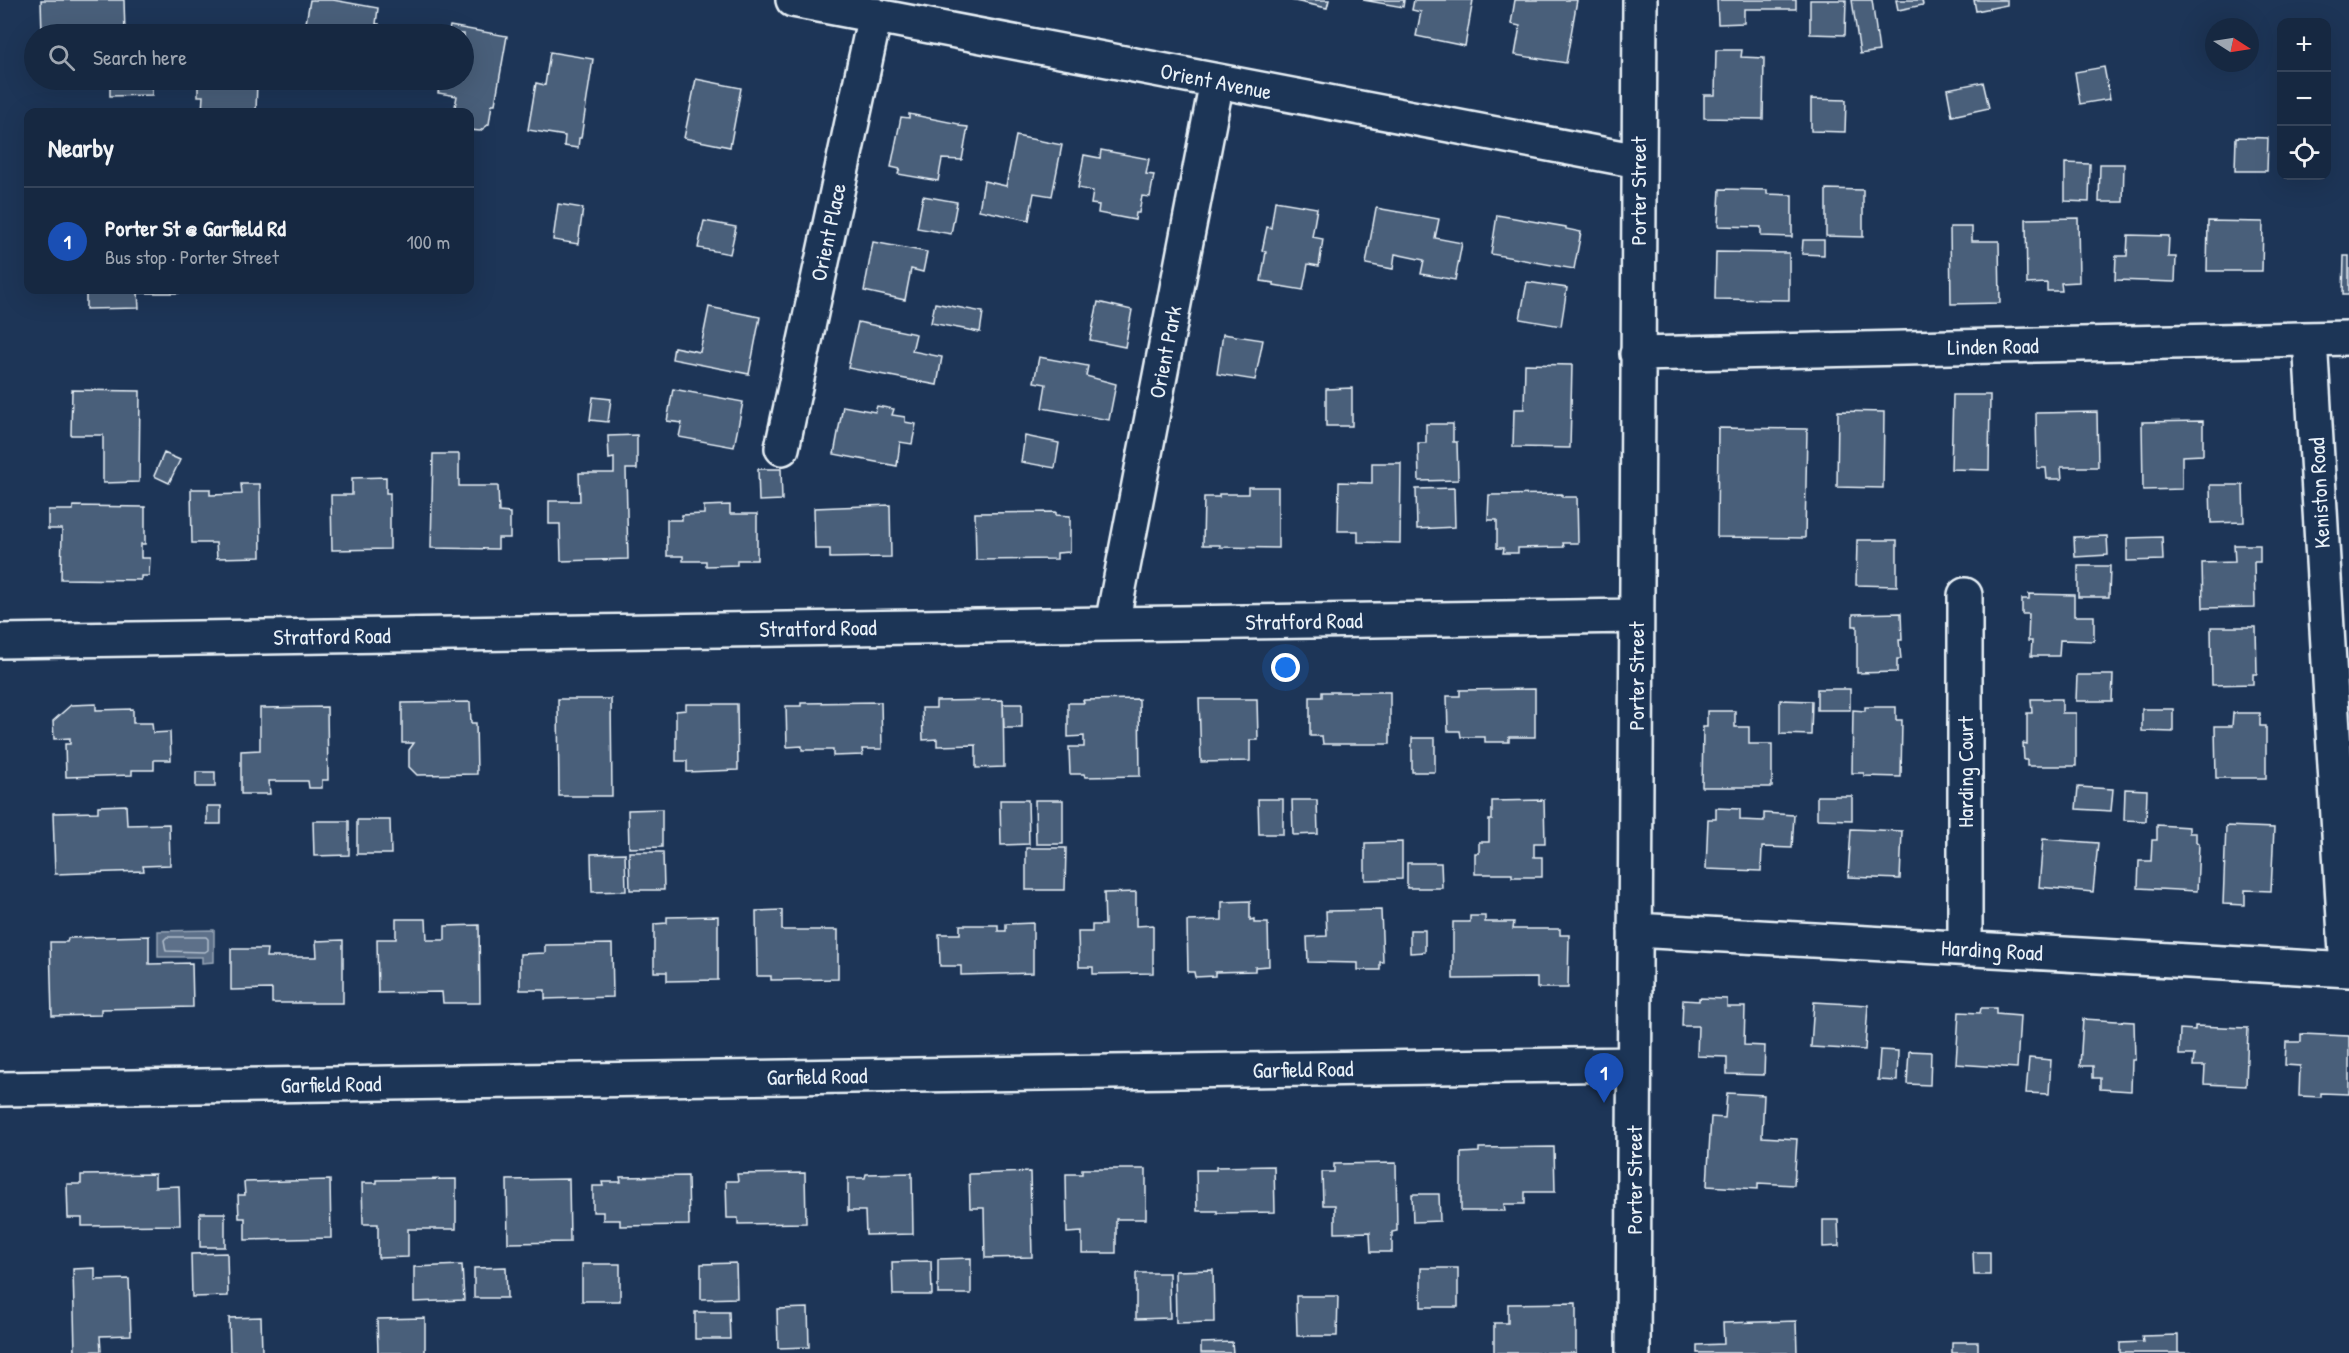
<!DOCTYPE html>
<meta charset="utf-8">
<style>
:root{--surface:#162841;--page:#1f3048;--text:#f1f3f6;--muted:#9ea6b1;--line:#35445a;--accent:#db2777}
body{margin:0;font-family:"Patrick Hand",sans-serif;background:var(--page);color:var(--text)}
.controls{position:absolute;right:18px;top:18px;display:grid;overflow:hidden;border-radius:12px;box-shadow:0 6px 24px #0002}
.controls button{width:54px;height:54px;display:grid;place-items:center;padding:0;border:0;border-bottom:2px solid var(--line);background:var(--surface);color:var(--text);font:30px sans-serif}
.compass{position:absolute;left:2205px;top:18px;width:54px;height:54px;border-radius:50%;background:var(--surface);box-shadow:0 6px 24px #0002;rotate:102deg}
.you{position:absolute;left:1286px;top:668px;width:21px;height:21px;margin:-15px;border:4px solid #fff;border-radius:50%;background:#1a73e8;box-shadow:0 0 0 9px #1a73e833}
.badge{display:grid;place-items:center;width:39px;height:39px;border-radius:50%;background:var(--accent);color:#fff;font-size:20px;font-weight:700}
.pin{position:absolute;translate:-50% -50px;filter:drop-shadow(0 2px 3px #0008)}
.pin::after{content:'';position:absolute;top:32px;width:21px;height:18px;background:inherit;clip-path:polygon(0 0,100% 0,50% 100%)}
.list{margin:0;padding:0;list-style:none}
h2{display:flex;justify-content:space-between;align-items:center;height:78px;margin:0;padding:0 24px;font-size:26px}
h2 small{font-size:20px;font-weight:400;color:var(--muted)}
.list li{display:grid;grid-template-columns:39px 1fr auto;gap:18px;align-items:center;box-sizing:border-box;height:108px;padding:0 24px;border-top:2px solid var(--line)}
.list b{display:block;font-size:22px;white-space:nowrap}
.list p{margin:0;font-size:20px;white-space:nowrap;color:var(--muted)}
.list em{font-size:20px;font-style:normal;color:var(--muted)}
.icon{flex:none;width:33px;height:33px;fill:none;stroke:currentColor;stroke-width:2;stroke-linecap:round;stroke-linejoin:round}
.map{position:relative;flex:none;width:2349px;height:1353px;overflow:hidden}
.search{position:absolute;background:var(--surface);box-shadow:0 6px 24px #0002;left:24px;top:24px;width:450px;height:66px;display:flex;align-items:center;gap:15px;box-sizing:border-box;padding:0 21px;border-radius:33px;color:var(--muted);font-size:22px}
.panel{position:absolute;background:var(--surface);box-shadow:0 6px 24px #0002;left:24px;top:108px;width:450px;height:186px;border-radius:12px}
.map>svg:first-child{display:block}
</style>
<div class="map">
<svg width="2349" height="1353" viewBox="0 0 2349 1353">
<rect width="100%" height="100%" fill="#1d3557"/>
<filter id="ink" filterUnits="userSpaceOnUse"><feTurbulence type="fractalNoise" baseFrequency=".0167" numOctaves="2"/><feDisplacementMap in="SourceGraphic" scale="12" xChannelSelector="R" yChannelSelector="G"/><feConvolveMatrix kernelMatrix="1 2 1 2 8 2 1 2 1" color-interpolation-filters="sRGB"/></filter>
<g filter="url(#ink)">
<!-- water -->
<path fill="#5d7089" stroke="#95a4b5" stroke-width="1.5" d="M214,930V962L202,963V957H158V931Z"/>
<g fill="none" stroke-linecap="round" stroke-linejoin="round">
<!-- shore -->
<path stroke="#b0bdcc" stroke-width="1.5" d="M167,937H206L208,939V950L205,952L166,951L164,940Z"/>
</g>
<!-- building -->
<path fill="#495e7a" stroke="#e8f1f8" stroke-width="1.5" d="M41,0H124L125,34H42Z
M310,0H333L378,8L376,24H379L377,34H304Z
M1290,0H1329L1327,8Z
M1363,0H1404L1403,7Z
M1414,0H1473L1465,46L1416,36L1421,12L1412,10Z
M1515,0H1577L1566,63L1515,55L1520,26L1511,24Z
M1717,0H1796V9H1744V23L1718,24Z
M1810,0H1846L1845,35L1810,34Z
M1852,0H1872L1879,51L1860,54Z
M1896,0H1922L1923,5L1898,10Z
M1974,0H2007V5L1976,11Z
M450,26L507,36L495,104H492L489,124L480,131L470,130V112H454L457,96L438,93L439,87L432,85L433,80H464V34H448Z
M1716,50H1742L1741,57L1764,58L1763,119L1704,118V95H1715Z
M550,52L593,59L581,138H579L578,148L564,146L565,136L528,130L536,83L545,85Z
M2104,67L2110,99L2080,104L2075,72Z
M696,79L741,88L730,147L684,138Z
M110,80H152V95L110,96Z
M198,80H257L256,112H202L203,96H198Z
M1983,82L1989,108L1952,116L1947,89Z
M1811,99L1846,100L1845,132L1811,131Z
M909,114L959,124V126L968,127L962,160L942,159L938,181L898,174L900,169L891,167L901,117L909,118Z
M1016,136L1062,145L1052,196L1034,193L1029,220L979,210L984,181L1006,186Z
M2236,137L2268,138L2267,171H2235Z
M1101,150L1149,159L1146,174L1154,175L1150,197L1142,196L1139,213H1136L1135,220L1098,213L1099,205L1091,204L1093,191L1078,188L1084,155L1100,158Z
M2065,163L2090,164L2089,202L2065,201Z
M2100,164H2124L2123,202H2099Z
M1720,189L1767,190V194L1792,195V237L1761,236V227L1718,226Z
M1826,189L1863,190V237L1826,236Z
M923,196L957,202L951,234L917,228Z
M1275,201L1317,208L1312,237L1323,239L1319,266L1308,264L1303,290L1274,285V283L1261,281L1266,252L1262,251L1267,227L1271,228Z
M558,204L583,208L578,244L553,240Z
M1376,208L1439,219L1435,238L1462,243L1455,280L1421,274L1424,260L1395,254L1393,269L1366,264Z
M1497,215L1566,227V229L1581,232L1574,269L1491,254Z
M2078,218L2079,282L2061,283L2062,291H2047V283L2027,284L2026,219Z
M704,221L736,227L730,254L698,248Z
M2208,221L2263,222L2262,271H2207Z
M1950,227H1972V241H1999L2000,303L1951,304Z
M2128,235L2169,236L2168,257H2176L2175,282L2115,280L2116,256H2127Z
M1803,240H1824V255L1802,254Z
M873,242L927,252L923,272L911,269L905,300L864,291Z
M1716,252L1789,253V300L1715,299Z
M2344,256H2349V295H2343Z
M1527,282L1567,288L1561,326L1520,319Z
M80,290H179V293H138L139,308L86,309V293H80Z
M1098,302L1132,310L1125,347L1090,340Z
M935,303L983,312L980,332L931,323Z
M709,307L760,317L749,374L672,359L674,347L700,352Z
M858,322L916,334L912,351L942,357L937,385L848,368Z
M1223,334L1263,340L1255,380L1217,374Z
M1039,357L1088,366L1086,376L1116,384L1109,420L1042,408L1046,384L1034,382Z
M1525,364L1572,365L1570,448L1513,447L1514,409H1524Z
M1352,388V426H1326V389Z
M673,389L743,402L734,447L679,437L682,423L667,421Z
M72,390L140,391L139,482L103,483V435H71Z
M1953,395H1990L1989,470L1951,469Z
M593,397L611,399L608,422L590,420Z
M843,406L875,412L877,406L894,409L892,415L905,417V422L916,424L912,444L900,442L897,466L834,454Z
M1838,411L1884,412L1883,488L1837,487Z
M2097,412L2098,467H2061L2062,479H2047L2046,468H2037L2036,413Z
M2203,421V455L2182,456V489L2143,490L2142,422Z
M1426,424H1453V442H1457L1458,480L1419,481L1418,443H1426Z
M1718,428L1807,429L1805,538L1717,537Z
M637,435V469H626L628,559L561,561L560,524H549V501H580L579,473H614V458L609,459L608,436Z
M1025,436L1059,443L1055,468L1021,462Z
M164,453L180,460L169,483L154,476Z
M433,454H459V486H498L499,512L510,513V538H498V549L431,548Z
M1372,463H1401L1400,543L1358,542V531H1338L1339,482L1372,483Z
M758,469H781L782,500L759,501Z
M386,477V493H390V549L332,550L331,495H352V478Z
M241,484H260L261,557L217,558L216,543H192L191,489H210V495L242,494Z
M2210,485H2243L2244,522L2211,523Z
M1248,487H1278V548L1220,547V545H1203L1204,497H1219V494H1248Z
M1454,488L1455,527L1417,529L1416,489Z
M1562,494V497H1577L1578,543H1563L1564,547L1518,548V553H1503L1504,548H1497V520H1488L1489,495Z
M730,505V514H757V560H737V565L706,566V561H683V556H667V520H682V515L704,514V506Z
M890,505L891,557L830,558V549H815L814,508Z
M73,506L145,507V544H141V558H150L149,576H141V580L61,579L62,529H48V510H73Z
M1056,512V515L1070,516V552L1057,553V559L976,560L975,513Z
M2107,536L2108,555L2075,557L2074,537Z
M2162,537L2163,560L2127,561V538Z
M1857,540H1897V586L1856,585Z
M2234,545H2260V562H2254L2255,607L2203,608L2202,563L2235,562Z
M2078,566H2110L2109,597H2078Z
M2029,594L2074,595V616H2094V641L2060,640L2059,656H2031L2032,641H2028L2029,614H2022V599H2029Z
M1901,613L1902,640H1899L1901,659H1897V672L1857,673V626H1853V614Z
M2211,627H2256L2257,674H2253V684L2212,685Z
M2077,675H2113L2112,701H2076Z
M1535,689V737H1509V742H1485V737H1461L1460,731H1448L1447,696H1460V690Z
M1817,689H1850V710H1817Z
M1322,692H1390V744H1323L1322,736H1310V697H1322Z
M558,699H611L612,796H559Z
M1139,699L1140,776L1085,777L1084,774H1070L1069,747H1084V736L1068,737V703H1084L1083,700Z
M1199,699H1257L1258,740H1250V761L1201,762Z
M2031,699H2062V713H2076V766H2027V760H2024L2023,743L2027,744V713H2032Z
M1003,700L1004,767L976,768V745L937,746V739L923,740L922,708H936V701Z
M1780,700L1812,701L1811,735L1780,734Z
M470,702L471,723H476L477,774L417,775L409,767V750L414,743H402V703Z
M881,702L882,749H862L863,755L833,756V750H802V746L787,747L786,706H801V703Z
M96,704V710L133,709V723H152L153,733L170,732L171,760H154V770H132V775L66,777L65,744H70V738L54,739L53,721L71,705Z
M686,704H737L738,770L687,772V761H676V711L686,710Z
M1003,704H1022V728H1004Z
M327,707L328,780H322V788H309L308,781H269L270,794H241V751L260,750V708Z
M1865,707H1896V720H1902L1901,777L1864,776V773H1852L1853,710L1865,711Z
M2142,709H2173V732L2142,731Z
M1707,711H1735V727H1749V744H1772V787H1702L1703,727H1707Z
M2233,713H2260V726H2266V778H2216L2215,726H2232Z
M1412,738H1435V772H1412Z
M196,772H215V787H196Z
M2078,787L2113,789L2111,811L2076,809Z
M2125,789L2147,790L2146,821L2124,820Z
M1817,796H1852V820L1817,819Z
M1258,799H1283V834H1259Z
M1000,800H1028L1029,844L1001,845Z
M1035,800H1063V844H1036Z
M1292,800H1317L1318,834L1293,835Z
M1544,800L1545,843H1534V857H1542V877H1512V874H1475V853H1479V842H1489V820H1492V801Z
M126,805L127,825L169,824L170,865L143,866L144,871L55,874L53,813L98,812V806Z
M207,806H221V824H207Z
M1716,808L1740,809V820L1764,821V813L1794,815L1792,848L1762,847L1761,871L1706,869L1708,819H1716Z
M662,809V847L629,848L628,810Z
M357,820H390L391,854H357Z
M313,821H349V855L314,856Z
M2157,825L2189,827V833H2196V842L2199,843L2197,891L2138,888L2139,861H2151L2152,840H2157Z
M2226,826L2274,828L2271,891L2245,890V905L2223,904Z
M1851,829L1902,831L1900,879L1848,877Z
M2043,839L2098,843L2093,892L2039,887Z
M1402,842V879L1365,880V843Z
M1026,848H1066L1065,890H1026Z
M629,852H663L664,890H630Z
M625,853L626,891L592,892L591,854Z
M1407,863H1441L1442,888H1407Z
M1136,892V926L1153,925V973L1093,974V967H1079L1078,932H1092V925H1105L1104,893Z
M1250,901V920L1254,919V923H1268L1269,966L1255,967V971L1215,972V976L1195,977L1194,972H1188L1187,921L1222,920V902Z
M782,910V930H838V979L771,980V976H757L756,911Z
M1381,910L1383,962H1380V970H1358V963L1308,962L1307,937L1327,936L1326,911Z
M718,916V980L667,981V972H654V924L667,923V917Z
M1470,916H1485V922H1514L1513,929H1560V935H1569L1568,988H1537V978L1453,979V922H1470Z
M396,919H426L427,940H445V926L479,925L480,1003H443L442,992L378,993L377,939H396Z
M1033,923V973L961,975V966H940L939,934H960V925H998V931H1006V924Z
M1410,930H1425V952L1410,953Z
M149,936V964L192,963L193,1007L101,1009V1015L52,1016L50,942H67L68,938Z
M343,940V1003H272V989L231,990V949H267L266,957H317L316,941Z
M612,944L613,997L545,999V990H520V954L545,953V945Z
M1699,998L1727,999V1007H1745L1744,1045L1765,1046L1764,1075L1727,1074V1057L1697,1056L1698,1026H1682L1683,1000L1699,1001Z
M1814,1002L1868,1005L1865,1050L1811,1047Z
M1981,1008H1996V1014L2020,1016L2017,1068L1956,1064L1959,1012L1980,1013Z
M2083,1019L2134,1022L2135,1060H2132L2131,1091L2100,1089V1078H2093V1066H2080Z
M2195,1026L2248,1028L2246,1086L2204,1084L2205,1066H2193L2194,1055H2179L2180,1029L2195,1030Z
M2301,1034L2349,1036V1094L2321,1093V1097L2299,1096L2300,1066L2285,1065L2286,1042H2301Z
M1880,1050L1898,1051L1897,1081L1878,1080Z
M1909,1051L1931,1052L1930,1085L1907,1084Z
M2029,1058L2051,1060L2049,1094L2026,1093Z
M1727,1093L1764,1095L1762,1137L1797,1139L1794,1185L1758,1183V1189L1707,1186L1711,1117L1725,1118Z
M1554,1147L1555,1192H1525V1204H1504L1505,1211H1461V1153L1479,1152V1148Z
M1396,1163L1397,1231L1392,1232V1252H1371L1370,1232L1335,1233V1205H1323L1322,1172H1334V1164Z
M1274,1166L1275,1212L1217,1213V1211H1197L1196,1170H1216V1167Z
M1082,1169H1146V1219H1116V1253H1082V1232L1067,1233L1066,1174H1082Z
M1030,1172L1032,1257L985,1258L984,1208H970L969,1174Z
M805,1173L806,1223L738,1224V1218H727L726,1181H738L737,1174Z
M912,1173L913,1234L866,1235L865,1211H848V1178H865L866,1174Z
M155,1174V1187L179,1186L180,1225L82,1226V1218H68L67,1184H81V1175Z
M688,1176L689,1225L620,1226V1220H603V1212H593V1186H603L602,1182H621L620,1177Z
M456,1179V1229H408V1257L378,1258V1224H363L362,1183H377V1180Z
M569,1179L570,1242L508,1243L507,1180Z
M330,1180L331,1238L245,1240V1218H239L238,1195H245L244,1182Z
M1412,1194H1439L1440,1221L1413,1222Z
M200,1213H225V1247H200Z
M1823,1220H1838L1839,1246L1823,1247Z
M1973,1252H1990V1275H1974Z
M227,1253L228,1296L192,1297L191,1254Z
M971,1258V1294H938V1259Z
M931,1261L932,1295H893L892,1262Z
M736,1263L737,1298L701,1299V1264Z
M582,1264H620V1301H582Z
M462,1265L464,1300L414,1302V1267Z
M506,1267L507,1298H474V1268Z
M95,1268V1280L129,1279L131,1335L100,1336L101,1351L75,1352L73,1269Z
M1421,1268H1458V1307H1421Z
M1213,1270L1214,1322L1176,1323L1175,1271Z
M1136,1273H1169L1170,1318L1136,1319Z
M1296,1296H1338L1337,1336H1297Z
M1576,1303V1353H1494V1323H1508V1304Z
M808,1308L809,1347L778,1348L777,1309Z
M695,1312H729L730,1339H695Z
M261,1317L262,1352H230L229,1318Z
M425,1318V1353H378L377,1319Z
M1796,1321L1797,1353H1697V1345L1724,1344L1723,1323Z
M2178,1335V1353H2204H2120V1343L2143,1342L2142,1336Z
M1232,1342L1233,1353H1201V1343Z
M1952,1342H1978V1353H1952Z"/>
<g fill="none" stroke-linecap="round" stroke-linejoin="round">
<defs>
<path id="minor" d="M793,0L1638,161
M2310,339L2347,970
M1637,354L2349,338
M782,448L875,15
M1112,624L1217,81
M0,641L1636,616
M1635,930L2349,970
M1965,949V595
M0,1089L1634,1064
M1633,1353L1640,0"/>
</defs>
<!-- minor casing -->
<use href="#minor" stroke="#e8f1f8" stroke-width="38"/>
<!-- minor -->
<use href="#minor" stroke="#1d3557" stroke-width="33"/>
</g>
</g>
<g text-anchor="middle" stroke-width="4.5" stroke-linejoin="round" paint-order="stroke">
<!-- street labels -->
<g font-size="22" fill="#e8f1f8" stroke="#1d3557">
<text transform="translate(1216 81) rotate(11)" y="8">Orient Avenue</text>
<text transform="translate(1638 191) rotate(-90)" y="8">Porter Street</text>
<text transform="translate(828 232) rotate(-78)" y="8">Orient Place</text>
<text transform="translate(1993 346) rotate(-1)" y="8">Linden Road</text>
<text transform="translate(1165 352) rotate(-79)" y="8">Orient Park</text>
<text transform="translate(2319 493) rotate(-93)" y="8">Keniston Road</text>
<text transform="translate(1304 621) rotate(-1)" y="8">Stratford Road</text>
<text transform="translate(818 628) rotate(-1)" y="8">Stratford Road</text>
<text transform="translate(332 636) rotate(-1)" y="8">Stratford Road</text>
<text transform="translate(1636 676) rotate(-90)" y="8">Porter Street</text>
<text transform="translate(1965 772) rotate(-90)" y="8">Harding Court</text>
<text transform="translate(1992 950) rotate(3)" y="8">Harding Road</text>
<text transform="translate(1303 1069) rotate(-1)" y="8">Garfield Road</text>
<text transform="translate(817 1076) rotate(-1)" y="8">Garfield Road</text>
<text transform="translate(331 1084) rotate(-1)" y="8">Garfield Road</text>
<text transform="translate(1634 1180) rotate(-90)" y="8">Porter Street</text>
</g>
</g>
</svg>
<div class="controls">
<button>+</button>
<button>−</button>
<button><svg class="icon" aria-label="locate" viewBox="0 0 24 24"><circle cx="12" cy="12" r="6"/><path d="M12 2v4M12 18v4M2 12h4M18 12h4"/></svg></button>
</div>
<svg class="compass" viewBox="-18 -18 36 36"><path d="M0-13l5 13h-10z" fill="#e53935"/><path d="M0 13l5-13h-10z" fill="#9ea6b1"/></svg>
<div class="you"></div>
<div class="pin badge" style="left:1604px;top:1103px;background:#1a4fb4">1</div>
<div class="search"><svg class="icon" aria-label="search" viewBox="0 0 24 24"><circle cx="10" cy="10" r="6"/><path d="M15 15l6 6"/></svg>Search here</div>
<section class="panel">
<h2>Nearby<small></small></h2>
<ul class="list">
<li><span class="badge" style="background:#1a4fb4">1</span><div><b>Porter St @ Garfield Rd</b><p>Bus stop · Porter Street</p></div><em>100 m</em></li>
</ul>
</section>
</div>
